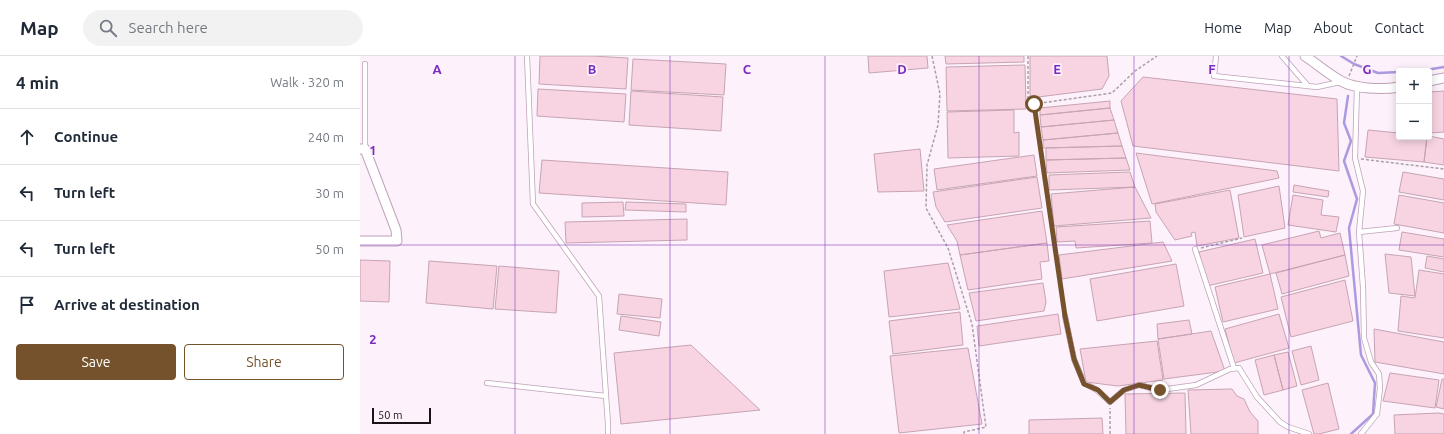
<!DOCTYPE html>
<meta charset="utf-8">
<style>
:root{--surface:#fff;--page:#f2f2f3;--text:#1f2937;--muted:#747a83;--line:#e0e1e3;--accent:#75522b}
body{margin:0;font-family:Ubuntu,sans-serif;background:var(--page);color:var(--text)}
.controls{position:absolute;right:12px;top:12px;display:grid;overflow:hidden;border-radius:4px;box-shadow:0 2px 10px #0003}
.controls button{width:36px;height:36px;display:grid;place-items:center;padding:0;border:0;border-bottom:1px solid var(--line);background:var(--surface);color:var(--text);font:20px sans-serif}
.scale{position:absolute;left:12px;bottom:10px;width:59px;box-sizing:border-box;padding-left:4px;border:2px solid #1b1119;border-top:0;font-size:11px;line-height:14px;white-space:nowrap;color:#1b1119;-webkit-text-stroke:3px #fdf1fb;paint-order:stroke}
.stop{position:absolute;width:12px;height:12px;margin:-9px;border:3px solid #75522b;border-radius:50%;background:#fff}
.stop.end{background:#75522b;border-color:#fff;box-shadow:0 1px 4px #0008}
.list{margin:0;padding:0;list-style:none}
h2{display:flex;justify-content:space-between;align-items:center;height:52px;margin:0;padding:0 16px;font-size:17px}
h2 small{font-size:13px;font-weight:400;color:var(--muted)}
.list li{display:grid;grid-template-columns:26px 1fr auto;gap:12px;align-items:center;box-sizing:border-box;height:56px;padding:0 16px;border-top:1px solid var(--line)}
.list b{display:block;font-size:15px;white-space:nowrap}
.list em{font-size:13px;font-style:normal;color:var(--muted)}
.actions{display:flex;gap:8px;padding:12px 16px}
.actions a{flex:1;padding:9px 0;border:1px solid var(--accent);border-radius:4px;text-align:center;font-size:14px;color:var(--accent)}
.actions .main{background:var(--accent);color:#fff}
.icon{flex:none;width:22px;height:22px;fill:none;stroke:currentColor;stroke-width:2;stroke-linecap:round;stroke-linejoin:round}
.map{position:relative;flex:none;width:1084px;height:378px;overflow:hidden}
header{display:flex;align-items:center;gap:24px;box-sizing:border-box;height:56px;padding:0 20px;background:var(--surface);border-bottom:1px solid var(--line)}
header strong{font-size:19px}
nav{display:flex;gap:22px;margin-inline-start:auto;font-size:14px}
.search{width:280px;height:36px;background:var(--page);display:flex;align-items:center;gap:10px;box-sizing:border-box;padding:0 14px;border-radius:22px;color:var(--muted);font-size:15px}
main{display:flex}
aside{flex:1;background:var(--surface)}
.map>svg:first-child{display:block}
</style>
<header>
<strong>Map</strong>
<div class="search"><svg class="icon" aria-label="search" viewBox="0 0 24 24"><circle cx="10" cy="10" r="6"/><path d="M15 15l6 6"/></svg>Search here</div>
<nav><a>Home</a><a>Map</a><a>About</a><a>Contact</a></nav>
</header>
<main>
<aside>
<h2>4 min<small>Walk · 320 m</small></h2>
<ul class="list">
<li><svg class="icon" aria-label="ahead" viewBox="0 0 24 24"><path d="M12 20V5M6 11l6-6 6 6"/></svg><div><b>Continue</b></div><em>240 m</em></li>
<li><svg class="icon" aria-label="left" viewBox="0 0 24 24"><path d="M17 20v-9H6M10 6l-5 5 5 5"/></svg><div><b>Turn left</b></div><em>30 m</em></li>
<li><svg class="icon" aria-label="left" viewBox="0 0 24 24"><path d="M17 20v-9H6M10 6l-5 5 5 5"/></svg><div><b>Turn left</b></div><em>50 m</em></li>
<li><svg class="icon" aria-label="arrive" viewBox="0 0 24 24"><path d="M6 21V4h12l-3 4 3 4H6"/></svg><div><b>Arrive at destination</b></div></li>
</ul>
<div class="actions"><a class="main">Save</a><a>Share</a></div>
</aside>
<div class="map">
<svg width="1084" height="378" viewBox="0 0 1084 378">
<rect width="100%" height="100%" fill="#fdf1fb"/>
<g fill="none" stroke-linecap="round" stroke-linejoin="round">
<!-- stream -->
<path stroke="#aa9adf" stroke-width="2.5" d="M981,0L994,8L1018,17L1039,16
M1060,15L1084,11
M988,40L984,67L991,85L984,105L997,143L989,172L1001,299L1015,327L1013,358L991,378"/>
</g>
<!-- building -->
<path fill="#f8d4e3" stroke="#c7a4b3" d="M180,0H232L268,2L266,33L179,28Z
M508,0H567L568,12L509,17Z
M585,0H664V6L586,8Z
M670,0H747L749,20L742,33L670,42Z
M273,3L366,8L364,39L271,34Z
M665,9L666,53L587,55L586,11Z
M783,21L977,43L979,115L773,90L761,45Z
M178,33L266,38L264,66L177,60Z
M271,35L363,41L361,75L269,69Z
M1084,35V76L1070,77L1069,36Z
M750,45V52L680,59V52Z
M750,52L754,64L681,71L680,59Z
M654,54V77L659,76V100L588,102L587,56Z
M754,64L758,77L683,84L681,71Z
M1008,74L1039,77V81H1067L1064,106L1005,101Z
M758,77L762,90L683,92V84Z
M1069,80L1084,83V109L1064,106L1067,81Z
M762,90L766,102L686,104V92Z
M560,93L564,135L518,136L514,98Z
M776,97L917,115L919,122L792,148Z
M674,99L677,120L577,134L574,113Z
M766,102L770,114L687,117L686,104Z
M182,104L368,116L366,149L179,137Z
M770,116L775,131L689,134V119Z
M1043,116L1084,123V144L1039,136Z
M677,121L682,152L585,166L576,151L573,136Z
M934,129L969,135L968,141L933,136Z
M919,130L925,172L884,181L878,139Z
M775,131L791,162L694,170L691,138Z
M870,134L879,182L837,190L835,176L831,177L832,180L815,184L796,156L795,148Z
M933,139L963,144L961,159L979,161L976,176L928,169Z
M1039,139L1084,147V177L1034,168Z
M263,146L264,160L222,161V147Z
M266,146L326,148V156L265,154Z
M682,155L687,187L600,199L597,185L587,169Z
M327,163V184L206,187L205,166Z
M790,165L792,187L716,192L715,185L697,186L696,171Z
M959,175L961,182L980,177L985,199L910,218L902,189Z
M1042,176L1084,183V201L1039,194Z
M895,183L903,217L847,230L839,196Z
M803,186L812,205L702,223L699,199Z
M687,187L689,205L680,206L682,223L608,234L600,199Z
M1025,198L1051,201L1055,240L1029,237Z
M985,199L989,220L922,238L916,217Z
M1067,200L1084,203V216L1065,212Z
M0,204L30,205L29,246L0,245Z
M69,205L137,210L133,253L66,247Z
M588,207L600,253L529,261L524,215Z
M816,208L824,250L737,265L730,223Z
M139,210L199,215L196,257L135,253Z
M1059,214L1084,218V282L1038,275L1041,240L1055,242Z
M910,218L918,253L863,266L855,231Z
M985,224L993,265L931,281L921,241Z
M683,227L686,246L684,255L616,265L609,237Z
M259,238L302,243L300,262L257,258Z
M600,256L603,289L533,298L529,265Z
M698,258L701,278L619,290L617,270Z
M919,258L929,292L874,307L865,273Z
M261,260L301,266L299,280L259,274Z
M829,264L832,278L798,283L797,268Z
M1014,273L1084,286V318L1015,306Z
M851,275L865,315L804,323L798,283Z
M797,285L803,324L758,330L726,326L720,293Z
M331,289L400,354L261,368L254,297Z
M951,290L959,324L941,329L932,295Z
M608,292L622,368L539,377L530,300Z
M928,296L937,330L923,334L914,299Z
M914,299L923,334L904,339L895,304Z
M1030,317L1079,324L1075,352L1023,345Z
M1082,323H1084V353L1076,351Z
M968,327L979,373L959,378H954L942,334Z
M872,333L877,340L884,343L890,356L898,365V378H831L828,334Z
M825,337L826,378H766L765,338Z
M1079,357L1084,358V378H1035L1034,359Z
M742,362L743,378H669V364Z"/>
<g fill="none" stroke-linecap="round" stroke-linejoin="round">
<defs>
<path id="lane" d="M167,0L173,148L239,240L248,368V378
M856,0L854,20L957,31L980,26
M922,0L948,30
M5,8V93
M997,31L995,102L1003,135L999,176L1003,231L1004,282L1011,306L1019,318L1020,332L1017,358L1001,378
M999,176L1037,172
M835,193L874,312
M705,260L714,303L724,327L737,334L750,346L764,334L779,329L800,334L836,329L870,313L879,312L897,341L920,366L928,371L949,378
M127,327L246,340"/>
<path id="street" d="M945,0C957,8 968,18 981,25C995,33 1023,34 1039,31
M1069,25L1084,22
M0,93H5L36,174L37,185H0"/>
</defs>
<!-- lane casing -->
<use href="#lane" stroke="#bea2b9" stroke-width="6"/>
<!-- street casing -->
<use href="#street" stroke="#bea2b9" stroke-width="11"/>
<!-- path -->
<path stroke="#aa9fa8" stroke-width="1.5" stroke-dasharray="3 2" stroke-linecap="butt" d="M572,0L580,38L578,69L567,109L566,152L588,192L612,268L626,371L604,376V378
M668,0V42L674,48L704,254
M989,20L997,0
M674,48L752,37L775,15L797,0
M1001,103L1084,113
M841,192L882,182
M750,378V352"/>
<!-- lane -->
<use href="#lane" stroke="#fff" stroke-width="4.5"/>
<!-- street -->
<use href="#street" stroke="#fff" stroke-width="9"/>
</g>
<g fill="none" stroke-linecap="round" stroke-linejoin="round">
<!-- route -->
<path stroke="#75522b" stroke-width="5" d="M674,48L705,260L714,303L724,328L738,334L750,346L764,334L779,329L800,334"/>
</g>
<!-- grid -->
<path fill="none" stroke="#7b2cbf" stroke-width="1" stroke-opacity="0.55" d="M155,0V378M310,0V378M465,0V378M619,0V378M774,0V378M929,0V378M0,189H1084"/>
<g font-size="13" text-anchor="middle" font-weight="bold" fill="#7b2cbf" stroke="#fdf1fb" stroke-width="3.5" stroke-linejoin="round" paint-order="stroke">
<text x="77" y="18">A</text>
<text x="232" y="18">B</text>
<text x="387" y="18">C</text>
<text x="542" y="18">D</text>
<text x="697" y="18">E</text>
<text x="852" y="18">F</text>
<text x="1007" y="18">G</text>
<text x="13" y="99">1</text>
<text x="13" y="288">2</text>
</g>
</svg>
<div class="controls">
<button>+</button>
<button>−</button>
</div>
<div class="scale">50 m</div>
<div class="stop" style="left:674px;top:48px"></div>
<div class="stop end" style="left:800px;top:334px"></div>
</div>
</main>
